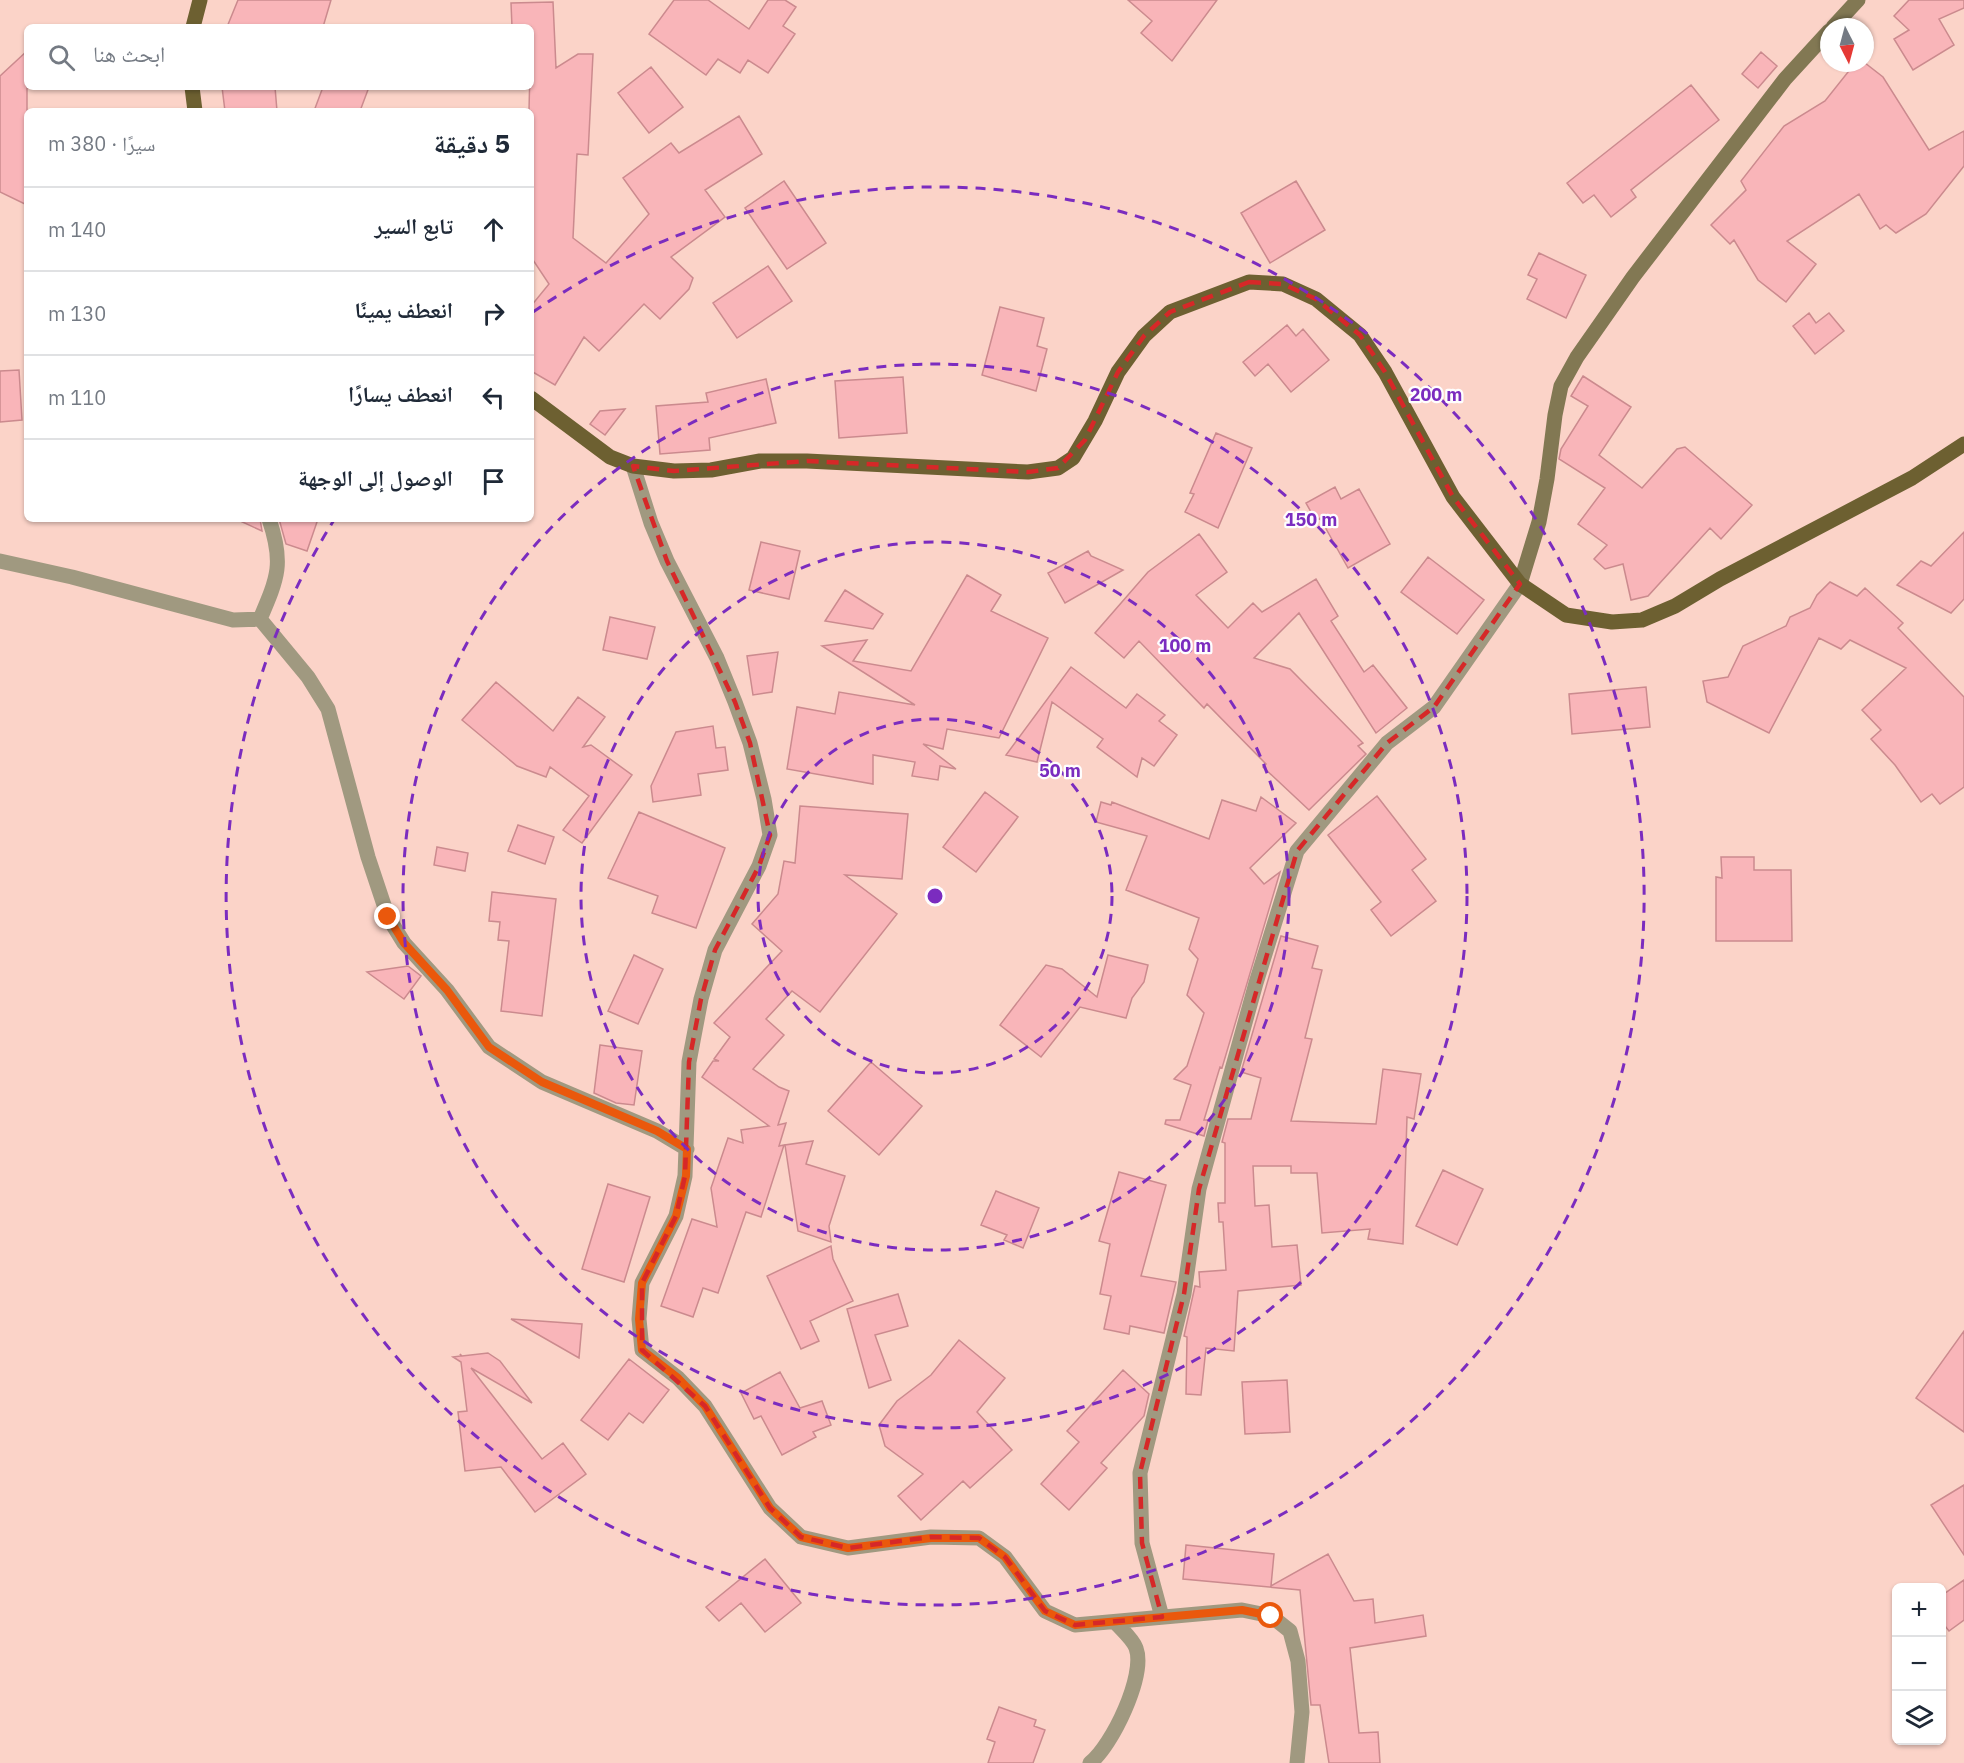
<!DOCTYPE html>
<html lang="ar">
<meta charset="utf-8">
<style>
:root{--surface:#fff;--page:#f2f2f3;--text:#1f2937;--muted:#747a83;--line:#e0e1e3}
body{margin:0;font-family:"IBM Plex Sans","Noto Naskh Arabic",sans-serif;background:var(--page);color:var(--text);direction:rtl}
.controls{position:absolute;right:18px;bottom:18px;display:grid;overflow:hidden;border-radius:9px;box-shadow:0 2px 4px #0004}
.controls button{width:54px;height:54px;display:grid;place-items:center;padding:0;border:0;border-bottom:2px solid var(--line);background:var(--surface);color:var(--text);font:30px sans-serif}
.compass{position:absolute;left:1820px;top:18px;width:54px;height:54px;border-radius:50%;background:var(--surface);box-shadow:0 2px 4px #0004;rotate:174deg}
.stop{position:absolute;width:18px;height:18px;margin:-14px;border:4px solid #ea580c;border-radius:50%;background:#fff}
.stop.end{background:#ea580c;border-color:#fff;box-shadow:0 2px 6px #0008}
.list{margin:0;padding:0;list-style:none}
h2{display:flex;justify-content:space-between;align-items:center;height:78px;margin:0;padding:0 24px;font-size:26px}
h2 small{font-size:20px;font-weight:400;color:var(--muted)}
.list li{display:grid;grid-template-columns:39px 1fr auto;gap:18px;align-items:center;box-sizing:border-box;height:84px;padding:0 24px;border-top:2px solid var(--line)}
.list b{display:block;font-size:22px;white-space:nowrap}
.list em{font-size:20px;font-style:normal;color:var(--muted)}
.icon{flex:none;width:33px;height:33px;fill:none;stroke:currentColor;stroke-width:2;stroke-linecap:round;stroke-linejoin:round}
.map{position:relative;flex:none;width:1964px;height:1763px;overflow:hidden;direction:ltr}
.search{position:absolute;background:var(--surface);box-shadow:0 2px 4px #0004;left:24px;top:24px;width:510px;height:66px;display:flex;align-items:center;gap:15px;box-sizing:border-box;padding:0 21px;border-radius:9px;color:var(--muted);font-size:22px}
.panel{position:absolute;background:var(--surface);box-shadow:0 2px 4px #0004;left:24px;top:108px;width:510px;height:414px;border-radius:9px;direction:rtl}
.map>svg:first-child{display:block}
</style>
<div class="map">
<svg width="1964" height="1763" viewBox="0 0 1964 1763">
<rect width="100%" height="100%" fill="#fbd3c8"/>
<!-- building -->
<path fill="#f9b5b9" stroke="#cb8a8e" stroke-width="1.5" d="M238,0H331L323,27H227Z
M674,0H708L749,29L768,0H785L796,7L783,26L795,34L768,73L748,60L740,73L718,59L706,75L649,34Z
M1128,0H1217L1172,61L1141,33L1152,21Z
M1909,0H1964V8L1939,19L1954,45L1913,70L1894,39L1909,30L1894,16Z
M553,2L556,68L578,54H593L588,155L577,154L573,238L606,263L649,214L623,178L671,143L679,153L739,116L762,154L705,190L725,217L671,257L693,278L689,289L660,319L644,304L599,351L584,337L555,385L531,371V306L549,284L531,257V111H529L531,27H512L511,3Z
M27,51V205L0,192V76Z
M1761,52L1777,66L1758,88L1742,74Z
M1858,63H1865L1883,77L1929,150L1964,131V166L1926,214L1896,233L1886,225L1880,229L1859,194L1787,241L1816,264L1786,302L1758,280L1734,240L1730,244L1711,225L1746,190L1741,181L1784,126L1825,101L1852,67Z
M651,67L683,107L649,133L618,93Z
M1691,85L1719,120L1631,190L1636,197L1611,217L1594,195L1583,203L1567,183Z
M222,87H275L277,111H225Z
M323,87H369L360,111H314Z
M784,181L826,243L787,269L745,208Z
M1296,181L1325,230L1270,263L1241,213Z
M1539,253L1586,275L1566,318L1527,299L1537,279L1528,275Z
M768,266L792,301L737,338L713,303Z
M1000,307L1044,318L1037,346L1047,349L1036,391L982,375Z
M1809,313L1816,323L1829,313L1844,331L1815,354L1793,326Z
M1287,325L1296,336L1303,329L1329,360L1291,392L1268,364L1255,376L1243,362Z
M19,370L22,420L0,422V371Z
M1583,376L1631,407L1599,455L1642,488L1677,449L1685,447L1752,505L1721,539L1710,528L1648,596L1631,600L1623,564L1605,569L1594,559L1607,545L1578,524L1605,488L1559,459L1561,449L1588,406L1571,396Z
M903,377L907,433L839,438L835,381Z
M766,379L776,423L709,438L710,450L660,454L656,406L708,402L706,393Z
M625,409L605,435L590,424L600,411Z
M1216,433L1252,448L1218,528L1185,512L1194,494L1190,493Z
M1335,487L1341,499L1359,489L1390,544L1348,568L1320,518L1316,521L1306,503Z
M236,519H260L262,531Z
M279,519H318L307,551L286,544Z
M1964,532V599L1951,613L1897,585L1921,561L1931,566Z
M1199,534L1227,572L1196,595L1228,628L1253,603L1262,612L1316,579L1338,616L1331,621L1364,672L1373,665L1407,708L1376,733L1299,613L1254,658L1290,669L1363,743L1358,746L1366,754L1309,810L1263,767L1266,764L1207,704L1204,708L1139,641L1124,658L1095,633L1148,572Z
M761,542L800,551L789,599L749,590Z
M1088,551L1091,556L1123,570L1065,603L1048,573Z
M1428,557L1484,600L1457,634L1401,592Z
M967,575L1001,595L991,611L1048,638L999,738L947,729L943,749L923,744L956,769L940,766L938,780L912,776L915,762L873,755V784L787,769L797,707L835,714L839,692L915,705L822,646L867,640L853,661L911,671Z
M1830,582L1857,596L1865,588L1903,623L1898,628L1964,697V787L1940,804L1932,794L1921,802L1895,765L1871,739L1881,730L1862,710L1906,668L1850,640L1841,649L1819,638L1769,733L1707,702L1703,681L1728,677L1743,646L1786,626L1790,617L1810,608L1817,595Z
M845,590L883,614L873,629L825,621Z
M610,617L655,627L647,659L603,650Z
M778,652L772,692L753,695L747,656Z
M1071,667L1126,708L1137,694L1165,715L1159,721L1177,735L1154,766L1142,758L1137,777L1097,747L1103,739L1052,702L1037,762L1006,755Z
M496,682L553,731L578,697L605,717L583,747L591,745L632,775L582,843L563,830L589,796L550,767L546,777L517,766L462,720Z
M1646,687L1650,727L1572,734L1569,694Z
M713,726L716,748L725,747L728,770L698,774L701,795L653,802L651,786L676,732Z
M985,792L1018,817L976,872L943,847Z
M1377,796L1426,859L1412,870L1436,901L1391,936L1371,910L1381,902L1328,835Z
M1261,797L1296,823L1250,868L1264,884L1280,872L1222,1068L1220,1067L1204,1120H1208L1204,1136L1165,1124L1166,1120H1180L1191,1085L1174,1079L1187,1066L1204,1013L1187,995L1198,959L1189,949L1199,918L1126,890L1147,836L1096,822L1101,802L1111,805L1112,802L1209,839L1222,800L1256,811Z
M800,806L908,814L902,879L845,875L897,914L820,1012L792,991L766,1019L784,1035L753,1069L779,1087L789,1091L778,1125L786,1123L779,1146L784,1145L761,1217L746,1212L718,1293L703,1288L693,1317L661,1306L692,1219L717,1227L711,1188L728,1138L743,1143L741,1130L769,1126L702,1077L713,1061H719L714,1059L730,1037L714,1023L782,951L752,924L778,894L784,861L795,863Z
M639,812L725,848L696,928L652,913L658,896L608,878Z
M518,825L554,837L545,864L508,851Z
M437,847L468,853L465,871L434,865Z
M1721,857H1754V870H1791L1792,941H1716V877L1722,878Z
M492,892L556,899L542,1016L501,1011L509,941L498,940L500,922L489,921Z
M1281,936L1318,946L1312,968L1322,970L1305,1038L1312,1039L1291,1121L1376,1124L1383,1069L1421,1074L1414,1119L1407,1117L1403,1244L1368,1239L1370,1229L1322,1233L1317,1173H1291V1166H1253L1255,1206L1269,1205L1272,1247L1297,1245L1301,1285L1238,1291L1234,1351L1206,1348L1201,1395L1186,1394L1187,1337L1184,1336L1195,1286L1200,1287L1199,1272L1226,1270L1223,1222H1219L1218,1203H1225V1143L1222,1142L1228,1119H1251L1261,1078L1241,1072Z
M634,955L663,969L638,1024L608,1011Z
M1108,955L1148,965L1144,982L1132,998L1126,1018L1080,1007L1041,1057L1000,1025L1046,965L1062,969L1097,997Z
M408,966L421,976L404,999L367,972Z
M600,1045L642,1051L634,1105L616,1103L594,1093Z
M871,1062L922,1106L879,1155L828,1111Z
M813,1141L806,1164L845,1176L829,1226L831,1242L798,1231L785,1145Z
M1443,1170L1483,1189L1457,1245L1416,1226Z
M1119,1172L1166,1185L1141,1276L1176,1282L1164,1333L1130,1326L1129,1334L1104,1329L1111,1296L1100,1294L1110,1244L1099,1241Z
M608,1184L650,1197L624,1282L582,1269Z
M996,1191L1039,1208L1023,1248L1004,1240L1007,1235L981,1225Z
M831,1246L833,1259L853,1301L810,1321L819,1341L801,1349L767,1276Z
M898,1294L908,1326L875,1335L891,1380L869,1388L847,1309Z
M511,1319L582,1324L579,1358Z
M1964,1331V1432L1916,1398Z
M959,1340L1005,1378L977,1412L1012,1450L970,1488L963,1481L921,1520L898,1496L923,1474L885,1446L879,1425L897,1401L931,1375Z
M488,1353L500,1361L532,1403L471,1368L542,1459L563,1443L586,1474L535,1512L501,1467L465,1471L458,1412L467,1411L461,1362L453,1357L461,1356L460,1354L462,1356Z
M629,1359L669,1390L643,1423L629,1413L608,1440L581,1420Z
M1123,1370L1149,1394L1144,1416L1101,1463L1107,1468L1069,1510L1041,1484L1079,1442L1067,1431Z
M780,1372L800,1408L822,1401L831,1425L813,1432L816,1437L782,1455L761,1416L754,1419L741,1393Z
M1287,1380L1290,1432L1245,1434L1242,1382Z
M1964,1485V1555L1931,1505Z
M1186,1545L1274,1554L1271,1586L1328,1554L1354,1601L1373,1599L1375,1623L1423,1615L1426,1636L1350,1648L1359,1733L1378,1732L1380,1763H1329L1320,1705H1311L1300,1590L1183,1579Z
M765,1559L801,1603L765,1632L741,1603L719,1621L706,1607Z
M1964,1580V1620L1949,1631L1941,1621V1596Z
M999,1707L1036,1720L1034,1726L1045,1730L1033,1763H988L995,1742L987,1739Z"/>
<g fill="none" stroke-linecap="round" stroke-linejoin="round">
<!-- street -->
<path stroke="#a09980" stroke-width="15" d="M633,466L651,523L667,561L717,658L735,702L750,743L764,799L770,835L759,866L715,950L701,999L689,1062L685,1176L676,1216L642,1283L639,1319L642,1350L678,1378L705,1406L770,1508L801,1537L848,1548L931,1537L979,1538L1005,1557L1045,1611L1075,1625L1242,1610L1271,1616L1290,1631L1298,1661L1302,1712L1297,1763
M0,561L72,577L233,620L260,619C278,577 284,563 269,519
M260,619L308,677L328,709L368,857L388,917L404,943L447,990L489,1047L542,1082L657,1131L687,1149
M1162,1617L1142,1543L1140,1473L1184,1294L1199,1189L1256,983L1297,851L1387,743L1434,707L1520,584
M1090,1763C1112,1746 1146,1675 1136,1648C1133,1639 1121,1629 1115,1622"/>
<!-- secondary -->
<path stroke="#827853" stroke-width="15" d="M1833,27L1858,0
M1520,584L1539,522L1547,479L1555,415L1561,386L1577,357L1633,277L1785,79L1829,31"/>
<!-- primary -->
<path stroke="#6d6031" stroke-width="15" d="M193,27L200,0
M192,87L195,111
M531,398L610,457L633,466L674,471L711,470L760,461H807L1028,472L1058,468L1073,458L1095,421L1118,372L1144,336L1170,312L1249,282L1283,284L1316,299L1360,335L1385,372L1453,497L1520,584L1566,615L1612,622L1642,620L1675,606L1720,579L1912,478L1964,444"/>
</g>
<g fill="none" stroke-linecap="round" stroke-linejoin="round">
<!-- route -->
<path stroke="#ea580c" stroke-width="8" d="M388,917L404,943L447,990L489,1047L542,1082L657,1131L687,1149L686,1176L676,1216L642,1283L639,1319L642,1350L678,1378L705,1406L770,1508L801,1537L848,1548L931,1538H979L1005,1557L1045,1611L1075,1625L1242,1610L1271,1616"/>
</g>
<!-- marked area -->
<path fill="none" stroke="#d62828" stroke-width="4.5" stroke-dasharray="12 8" stroke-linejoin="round" d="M1249,282L1283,284L1316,299L1360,335L1385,372L1453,497L1520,584L1434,707L1387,743L1297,851L1199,1189L1184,1294L1140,1473L1142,1543L1162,1617L1075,1625L1045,1611L1005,1557L979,1538L931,1537L848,1548L801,1537L770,1508L705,1406L642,1350V1283L676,1216L685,1176L689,1062L701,999L715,950L759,866L770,835L750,743L735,702L667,561L633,466L674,471L807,461L1028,472L1058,468L1085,440L1118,372L1144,336L1170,312Z"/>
<!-- distance rings -->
<g fill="none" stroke="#7b2cbf" stroke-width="3" stroke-dasharray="10 8">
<circle cx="935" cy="896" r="177"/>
<circle cx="935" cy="896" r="354"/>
<circle cx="935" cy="896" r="532"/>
<path d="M533 312A709 709 0 1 1 334 520"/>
</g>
<circle cx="935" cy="896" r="9" fill="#7b2cbf" stroke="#fefefe" stroke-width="3"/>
<g font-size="18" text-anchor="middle" font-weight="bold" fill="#7b2cbf" stroke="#fefefe" stroke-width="4.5" stroke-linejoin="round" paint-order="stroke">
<text x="1436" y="401">200 m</text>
<text x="1311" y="526">150 m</text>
<text x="1185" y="652">100 m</text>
<text x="1060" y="777">50 m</text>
</g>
</svg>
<div class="controls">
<button>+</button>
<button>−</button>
<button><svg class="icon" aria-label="layers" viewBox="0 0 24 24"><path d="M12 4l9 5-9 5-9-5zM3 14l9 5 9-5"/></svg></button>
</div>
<svg class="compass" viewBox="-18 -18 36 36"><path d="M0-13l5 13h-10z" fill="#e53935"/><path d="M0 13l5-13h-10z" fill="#747a83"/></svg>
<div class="stop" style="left:1271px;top:1616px"></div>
<div class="stop end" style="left:388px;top:917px"></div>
<div class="search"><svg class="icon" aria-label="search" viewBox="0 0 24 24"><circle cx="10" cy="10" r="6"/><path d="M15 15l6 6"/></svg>ابحث هنا</div>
<section class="panel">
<h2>5 دقيقة<small>سيرًا · 380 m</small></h2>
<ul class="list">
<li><svg class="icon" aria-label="ahead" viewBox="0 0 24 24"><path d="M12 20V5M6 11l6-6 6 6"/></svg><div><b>تابع السير</b></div><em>140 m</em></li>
<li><svg class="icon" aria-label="right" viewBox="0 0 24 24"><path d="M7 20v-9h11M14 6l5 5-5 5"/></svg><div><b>انعطف يمينًا</b></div><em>130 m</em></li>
<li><svg class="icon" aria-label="left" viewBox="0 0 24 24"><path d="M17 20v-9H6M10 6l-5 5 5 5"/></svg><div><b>انعطف يسارًا</b></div><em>110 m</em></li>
<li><svg class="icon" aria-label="arrive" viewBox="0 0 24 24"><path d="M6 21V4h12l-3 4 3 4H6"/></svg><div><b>الوصول إلى الوجهة</b></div></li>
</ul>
</section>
</div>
